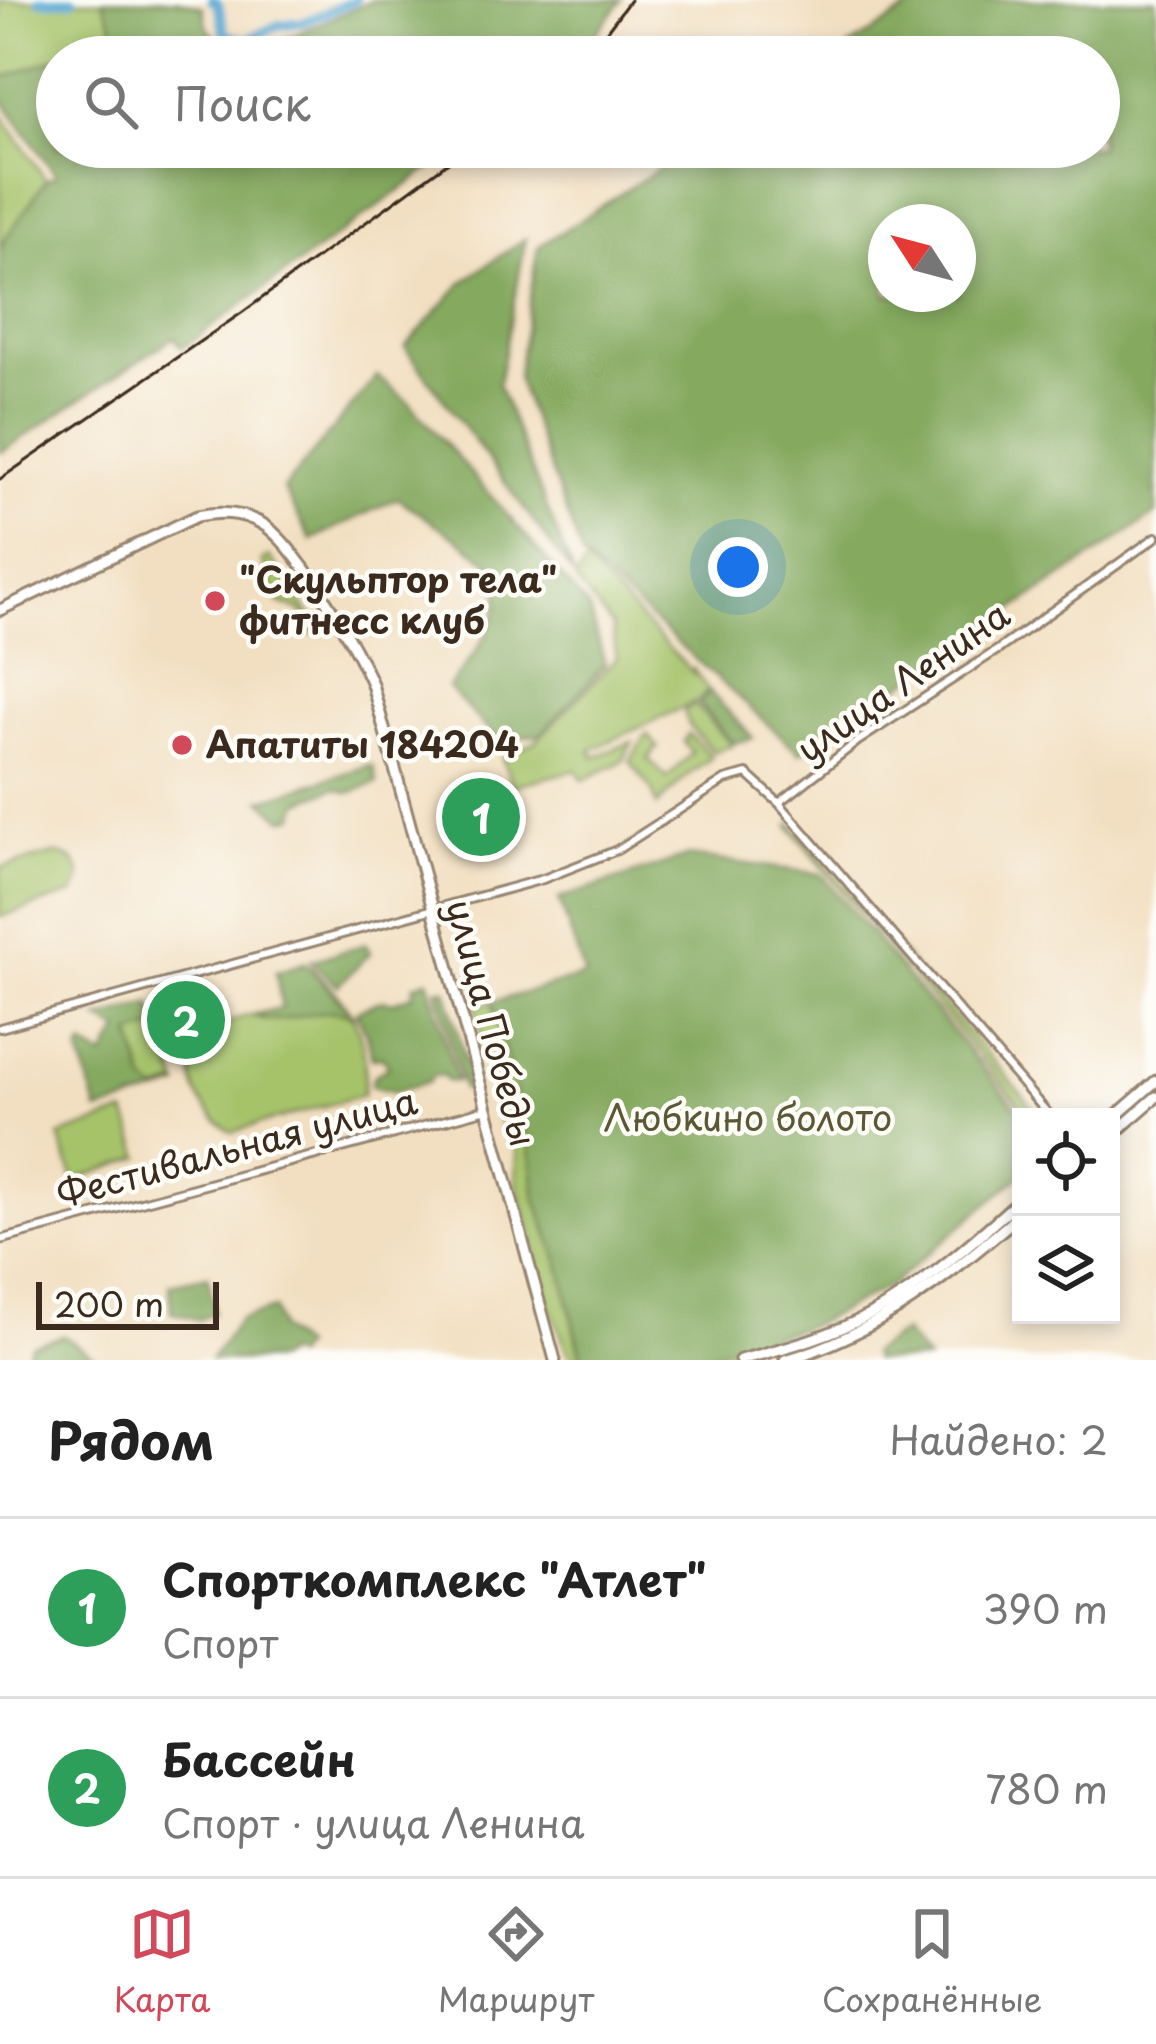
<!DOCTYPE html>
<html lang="ru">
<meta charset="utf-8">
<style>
:root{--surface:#fff;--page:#f2f2f2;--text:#222;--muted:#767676;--line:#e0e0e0;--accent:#d1495b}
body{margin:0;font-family:"Playpen Sans",sans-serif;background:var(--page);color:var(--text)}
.controls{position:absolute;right:36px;bottom:36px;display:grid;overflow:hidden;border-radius:0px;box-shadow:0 6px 18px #0003}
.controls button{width:108px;height:108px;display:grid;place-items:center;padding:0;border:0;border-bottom:3px solid var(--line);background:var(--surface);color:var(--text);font:60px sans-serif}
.compass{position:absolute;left:868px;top:204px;width:108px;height:108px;border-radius:50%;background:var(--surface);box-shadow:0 6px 18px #0003;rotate:306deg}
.scale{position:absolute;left:36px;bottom:30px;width:183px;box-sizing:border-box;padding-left:12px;border:6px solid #3b2a1e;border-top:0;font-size:33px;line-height:42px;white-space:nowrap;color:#3b2a1e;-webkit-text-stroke:9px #fdfcf7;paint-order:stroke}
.you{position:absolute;left:738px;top:567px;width:42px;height:42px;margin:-30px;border:9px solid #fff;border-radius:50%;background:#1a73e8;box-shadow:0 0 0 18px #1a73e833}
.badge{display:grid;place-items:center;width:78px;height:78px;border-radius:50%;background:var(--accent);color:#fff;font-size:39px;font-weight:700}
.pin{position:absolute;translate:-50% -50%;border:6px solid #fff;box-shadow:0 3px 12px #0006}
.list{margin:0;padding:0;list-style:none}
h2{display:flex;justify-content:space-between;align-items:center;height:156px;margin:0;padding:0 48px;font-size:51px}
h2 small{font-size:39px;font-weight:400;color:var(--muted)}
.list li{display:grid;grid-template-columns:78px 1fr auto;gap:36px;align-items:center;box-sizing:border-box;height:180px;padding:0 48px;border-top:3px solid var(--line)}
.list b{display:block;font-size:45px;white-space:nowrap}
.list p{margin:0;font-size:39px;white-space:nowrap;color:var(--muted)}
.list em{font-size:39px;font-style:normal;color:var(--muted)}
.icon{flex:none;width:66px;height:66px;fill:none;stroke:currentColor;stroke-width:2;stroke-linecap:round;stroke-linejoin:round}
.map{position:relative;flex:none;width:1156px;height:1360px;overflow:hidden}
.search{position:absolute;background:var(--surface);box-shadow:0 6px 18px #0003;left:36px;right:36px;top:36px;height:132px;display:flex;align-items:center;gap:30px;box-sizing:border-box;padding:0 42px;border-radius:66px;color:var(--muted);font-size:45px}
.sheet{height:516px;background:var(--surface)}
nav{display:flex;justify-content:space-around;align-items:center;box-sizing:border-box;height:168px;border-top:3px solid var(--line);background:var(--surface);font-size:33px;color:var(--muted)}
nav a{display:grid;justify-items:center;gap:6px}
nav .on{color:var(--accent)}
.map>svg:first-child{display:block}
</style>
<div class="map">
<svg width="1156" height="1360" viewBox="0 0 1156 1360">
<rect width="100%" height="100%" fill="#fdfcf7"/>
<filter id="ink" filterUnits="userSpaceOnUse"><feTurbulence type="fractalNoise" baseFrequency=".00833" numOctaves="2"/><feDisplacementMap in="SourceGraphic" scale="24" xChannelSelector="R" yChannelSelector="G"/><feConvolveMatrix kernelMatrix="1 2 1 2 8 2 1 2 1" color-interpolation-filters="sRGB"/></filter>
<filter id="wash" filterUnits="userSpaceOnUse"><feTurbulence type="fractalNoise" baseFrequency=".004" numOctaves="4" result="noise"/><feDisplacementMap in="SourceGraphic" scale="48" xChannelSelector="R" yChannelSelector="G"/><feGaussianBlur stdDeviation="2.7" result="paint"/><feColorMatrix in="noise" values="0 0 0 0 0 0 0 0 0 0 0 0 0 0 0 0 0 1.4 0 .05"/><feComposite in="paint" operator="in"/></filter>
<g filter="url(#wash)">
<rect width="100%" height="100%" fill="#f2dfc1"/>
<!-- green -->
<path fill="#a6c36b" stroke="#707644" stroke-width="3" d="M0,0H103L118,36L0,79Z
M0,112L46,180L0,247Z
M269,557H270L321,631L311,634L301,611L279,603L262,561Z
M586,563L696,676L692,667L708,690L701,699L591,750L594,757L632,742L623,761L583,780L576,770L512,786L502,757L535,742L617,658L612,626L575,580Z
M695,705L732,745L713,752L690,727L684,711Z
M647,734L658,747L648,759L667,778L692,753L684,742L688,734L712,757L685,777L657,806L652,790L630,761Z
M791,823L1041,1117H1030L789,826Z
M55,854C79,856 87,875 73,894L0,917V868Z
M305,963C351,1000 372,1036 363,1095L232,1132C194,1108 174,1061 216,1029C232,1017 262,1013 282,1008L276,972Z
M492,1002L531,1154L536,1200L560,1265L582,1360H576L567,1350L536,1270L535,1246L516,1181L517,1154L514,1143L502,1129L475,1006Z
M158,1026L179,1085L155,1092L145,1082L132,1034Z
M126,1113L141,1157L74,1180L59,1136Z"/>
<!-- forest -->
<path fill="#84a95f" stroke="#606a3e" stroke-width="3" fill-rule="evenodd" d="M103,0H178L203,7L207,27L223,46L268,47L372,0H622L578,57H60L117,36Z
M923,0H1156V514L800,753L583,558L517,378L538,247L693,147H1099V57H834ZM886,222H958V294H886Z
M57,58V147H460L182,348L174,337L0,453V247L46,180L56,175L0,97V79Z
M526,238L498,385L574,576L405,347L463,282Z
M377,376L409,402L590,610L605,664L540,735L497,739L448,688C471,658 519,605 489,564C479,551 415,511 398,498L311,540L283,489Z
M710,692L753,738L733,743L699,704Z
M367,766H373L377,783L349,793L335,788L300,802L295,816L283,819L262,800Z
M689,856L821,874L1024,1117H1021V1175L891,1285L814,1324L691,1360H583L560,1265L536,1200L531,1154L492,1002L585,976L559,899Z
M366,944L370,953L338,986L311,961Z
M305,963L355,1017C316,1000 288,1030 254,1016L282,1008L276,972Z
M428,979L457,1081H447L444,1075L432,1076L430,1081L396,1092L371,1086L373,1077L388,1066L382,1057L372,1058L368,1037L356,1011L382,1000L393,1002L413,995L414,985Z
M437,989H446L474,1092L463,1089Z
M151,1004L180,1087L98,1112L80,1053L83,1046L104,1057L120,1031L99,1019ZM158,1027L179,1084L156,1092L145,1082L132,1035Z
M208,1276L214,1313L199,1320L171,1312L170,1284Z
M274,1309L280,1330L301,1347L294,1357L286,1353L276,1360H210L240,1319Z
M903,1332L927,1360H873L871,1353Z
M64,1336L98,1360H25L31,1345Z"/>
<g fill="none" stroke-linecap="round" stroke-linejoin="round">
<!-- river -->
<path stroke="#57a5d0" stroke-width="10" d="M40,0H72
M212,0L218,4L225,34L245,41L278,25L304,22L355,0"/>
</g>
</g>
<g filter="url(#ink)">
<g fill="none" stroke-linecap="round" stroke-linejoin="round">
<defs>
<path id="minor" d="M779,803L858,741L999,649L1156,537
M0,1028L543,879L617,850L725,780L747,774L779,803L1051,1117
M0,1240L487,1109"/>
<path id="major" d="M0,610L197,516C220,511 240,512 261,523C294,541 357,647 372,684L555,1360
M1111,1120L1156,1081
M1111,1136L1156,1097
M740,1360C785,1348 831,1336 873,1313C927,1284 974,1240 1021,1199
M785,1360C879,1334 948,1276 1021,1214"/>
</defs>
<!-- minor casing -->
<use href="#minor" stroke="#968470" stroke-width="12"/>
<!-- major casing -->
<use href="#major" stroke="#968470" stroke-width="15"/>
<!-- minor -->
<use href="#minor" stroke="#fff" stroke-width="6"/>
<!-- major -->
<use href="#major" stroke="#fff" stroke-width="9"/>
<!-- rail -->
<path stroke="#3b2a1e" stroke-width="3" d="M587,57L630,0
M0,479L243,312L469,147"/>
</g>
</g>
<!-- markers -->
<g fill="#d1495b" stroke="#fdfcf7" stroke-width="4.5">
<circle cx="215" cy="601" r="12"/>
<circle cx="182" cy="745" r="12"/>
</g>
<g text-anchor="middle" stroke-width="9" stroke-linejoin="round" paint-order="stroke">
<!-- poi labels -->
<g font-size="36" font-weight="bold" fill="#3b2a1e" stroke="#fdfcf7" text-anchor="start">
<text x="239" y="593">"Скульптор тела"<tspan x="239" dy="41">фитнесс клуб</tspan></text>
<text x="206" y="758">Апатиты 184204</text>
</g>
<!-- street labels -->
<g font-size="36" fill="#3b2a1e" stroke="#fdfcf7">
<text transform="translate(903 682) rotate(-35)" y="13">улица Ленина</text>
<text transform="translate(491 1023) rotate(75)" y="13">улица Победы</text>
<text transform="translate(237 1148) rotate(-15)" y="13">Фестивальная улица</text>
</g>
<!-- park labels -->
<g font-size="36" fill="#5b5835" stroke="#fdfcf7">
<text x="748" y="1131">Любкино болото</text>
</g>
</g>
</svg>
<div class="controls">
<button><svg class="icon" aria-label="locate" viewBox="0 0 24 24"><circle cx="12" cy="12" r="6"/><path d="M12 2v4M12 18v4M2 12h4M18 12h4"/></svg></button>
<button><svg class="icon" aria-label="layers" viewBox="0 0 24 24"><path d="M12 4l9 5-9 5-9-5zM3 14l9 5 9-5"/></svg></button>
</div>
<svg class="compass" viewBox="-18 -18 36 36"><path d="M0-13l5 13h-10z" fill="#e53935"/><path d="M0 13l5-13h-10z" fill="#767676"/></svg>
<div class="scale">200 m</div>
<div class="you"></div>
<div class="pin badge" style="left:481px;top:817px;background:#2e9e5b">1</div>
<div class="pin badge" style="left:186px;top:1020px;background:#2e9e5b">2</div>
<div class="search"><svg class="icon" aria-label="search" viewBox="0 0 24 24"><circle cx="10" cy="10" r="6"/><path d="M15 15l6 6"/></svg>Поиск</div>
</div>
<section class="sheet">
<h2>Рядом<small>Найдено: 2</small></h2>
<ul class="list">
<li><span class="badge" style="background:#2e9e5b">1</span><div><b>Спорткомплекс &quot;Атлет&quot;</b><p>Спорт</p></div><em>390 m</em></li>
<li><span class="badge" style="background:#2e9e5b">2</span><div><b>Бассейн</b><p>Спорт · улица Ленина</p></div><em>780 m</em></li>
</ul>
</section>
<nav>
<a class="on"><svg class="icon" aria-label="map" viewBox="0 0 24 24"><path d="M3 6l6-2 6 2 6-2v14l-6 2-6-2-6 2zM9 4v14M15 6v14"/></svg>Карта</a>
<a><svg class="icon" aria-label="directions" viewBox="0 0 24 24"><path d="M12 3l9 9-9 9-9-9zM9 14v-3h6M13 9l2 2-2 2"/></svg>Маршрут</a>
<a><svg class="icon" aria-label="saved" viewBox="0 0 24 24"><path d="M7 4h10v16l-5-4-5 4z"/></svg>Сохранённые</a>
</nav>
